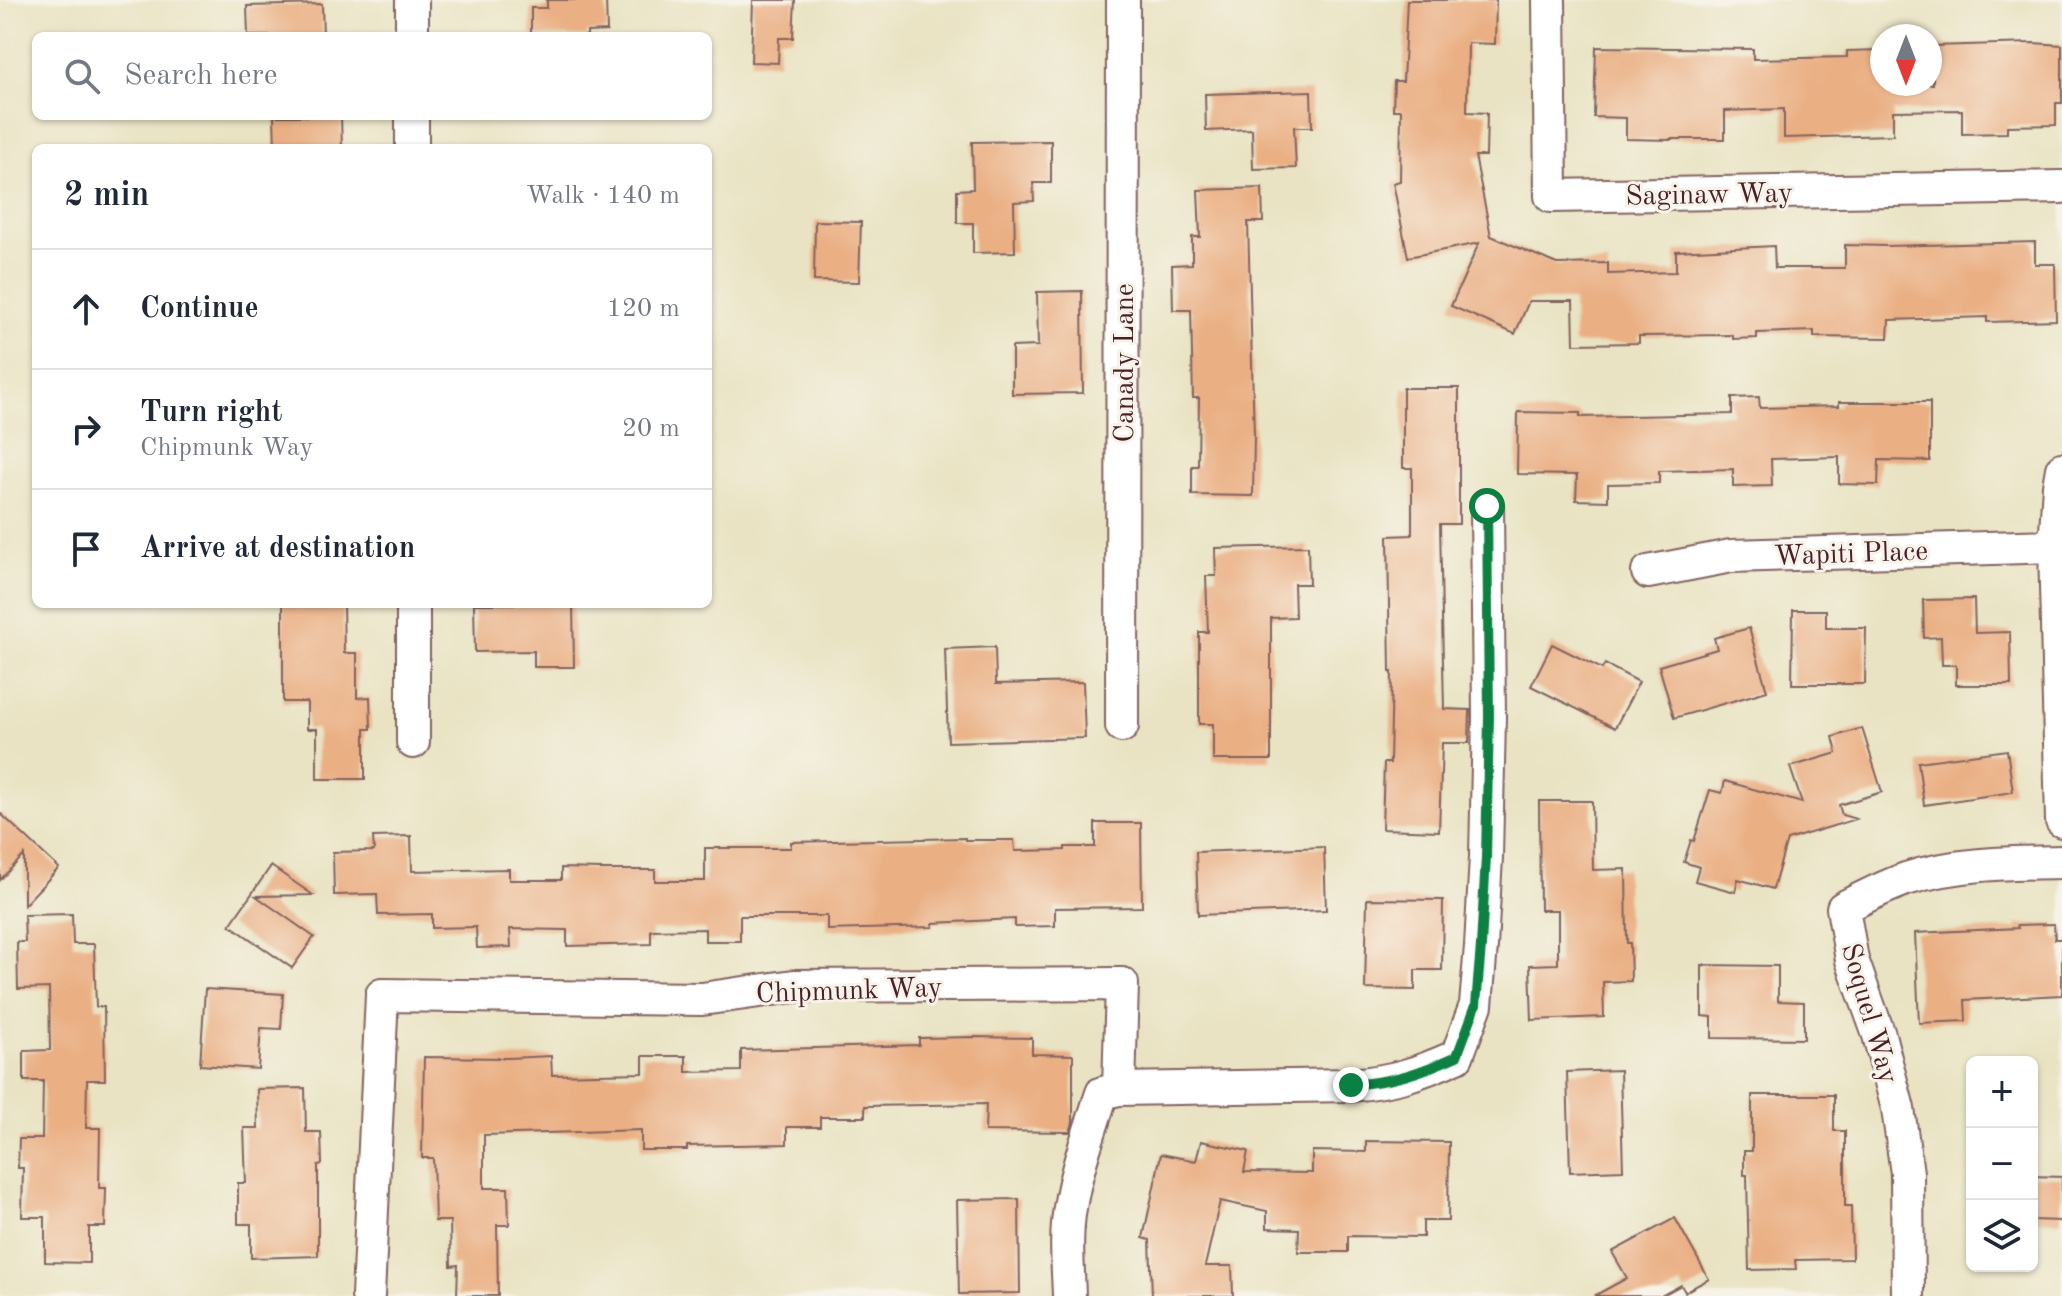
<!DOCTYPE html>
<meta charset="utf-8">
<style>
:root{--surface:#fff;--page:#f2f2f3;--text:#1f2937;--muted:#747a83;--line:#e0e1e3}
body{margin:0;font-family:"Old Standard TT",serif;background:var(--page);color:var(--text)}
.controls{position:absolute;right:24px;bottom:24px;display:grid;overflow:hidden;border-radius:12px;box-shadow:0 2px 6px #0004}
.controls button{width:72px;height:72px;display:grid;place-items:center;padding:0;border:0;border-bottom:2px solid var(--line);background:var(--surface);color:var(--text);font:40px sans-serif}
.compass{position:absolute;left:1870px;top:24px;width:72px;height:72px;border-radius:50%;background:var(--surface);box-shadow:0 2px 6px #0004;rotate:180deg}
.stop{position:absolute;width:24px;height:24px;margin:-18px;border:6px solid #0b8043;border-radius:50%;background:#fff}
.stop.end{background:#0b8043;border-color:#fff;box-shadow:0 2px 8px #0008}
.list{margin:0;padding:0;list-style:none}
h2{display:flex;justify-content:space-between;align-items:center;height:104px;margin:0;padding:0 32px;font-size:34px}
h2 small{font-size:26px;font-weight:400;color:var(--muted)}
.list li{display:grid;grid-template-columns:52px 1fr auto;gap:24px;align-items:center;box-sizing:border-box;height:120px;padding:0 32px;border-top:2px solid var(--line)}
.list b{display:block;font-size:30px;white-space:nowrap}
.list p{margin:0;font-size:26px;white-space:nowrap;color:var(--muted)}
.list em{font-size:26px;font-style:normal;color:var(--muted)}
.icon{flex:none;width:44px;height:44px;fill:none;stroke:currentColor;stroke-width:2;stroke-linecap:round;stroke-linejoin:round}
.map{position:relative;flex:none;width:2062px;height:1296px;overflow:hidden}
.search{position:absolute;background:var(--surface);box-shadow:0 2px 6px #0004;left:32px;top:32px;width:680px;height:88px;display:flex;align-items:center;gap:20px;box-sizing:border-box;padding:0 28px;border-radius:12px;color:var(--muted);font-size:30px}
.panel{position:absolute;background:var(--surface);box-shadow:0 2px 6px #0004;left:32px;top:144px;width:680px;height:464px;border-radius:12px}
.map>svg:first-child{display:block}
</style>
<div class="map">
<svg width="2062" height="1296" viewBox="0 0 2062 1296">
<rect width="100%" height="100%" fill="#f7f3e8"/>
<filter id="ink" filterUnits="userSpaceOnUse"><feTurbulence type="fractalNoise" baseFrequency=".0125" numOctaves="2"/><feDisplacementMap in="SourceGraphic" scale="16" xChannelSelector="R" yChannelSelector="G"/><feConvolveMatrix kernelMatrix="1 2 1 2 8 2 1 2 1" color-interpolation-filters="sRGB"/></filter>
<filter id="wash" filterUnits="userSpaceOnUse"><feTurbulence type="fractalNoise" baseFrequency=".006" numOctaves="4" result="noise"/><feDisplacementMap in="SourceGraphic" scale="32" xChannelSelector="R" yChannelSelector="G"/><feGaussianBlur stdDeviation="1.8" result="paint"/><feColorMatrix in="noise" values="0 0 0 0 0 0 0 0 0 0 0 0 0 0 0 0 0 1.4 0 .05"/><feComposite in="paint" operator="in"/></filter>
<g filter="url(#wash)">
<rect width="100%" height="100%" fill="#e9e3c3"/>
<g id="blocks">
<!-- building -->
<path fill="#eaaf83" d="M547,0H606L607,31L587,32V36H531V8H547Z
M753,0H795L793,38H779L778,63L751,62Z
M1407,0H1496L1495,44L1468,43L1467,112L1487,113L1486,156H1475L1491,236L1557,264L1608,263V274L1676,272V251L1774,246L1775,268H1845V245L1887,246L2035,242V264H2055L2056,320L1987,322V317L1889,320L1888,338L1814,337V331L1757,333V338L1733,339V335L1639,336V343L1574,344L1573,301H1529L1515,334L1451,306L1479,243L1408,257L1393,183L1400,181L1401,110H1393L1394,81H1403Z
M322,4L323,36H248L247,6Z
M2033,43L2062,45V103H2056V125L2007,126V133L1962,134V110L1893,111V135L1784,138V109L1725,111V139H1670V140L1626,139V118L1594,117L1596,47L1753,49V59L1847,57V51L1882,50V84H1933V46Z
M1311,91L1312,127H1294L1296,168L1253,169L1252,129L1206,131L1205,94Z
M274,116H341L342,148H275Z
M1051,141V183H1033L1034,201L1014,202L1015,252L973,253V223H957V190L973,189L972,142Z
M1262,188L1263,222H1248L1254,435L1253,496L1192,495V466H1198L1199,398H1193L1191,310H1173L1172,265L1192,264V237H1200L1198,190Z
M815,221L861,222L859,282L814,281Z
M1082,291L1083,393L1012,394V347L1038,346L1037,292Z
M1403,388H1459V524H1440L1444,709L1470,710L1469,743H1442L1439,831L1382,829L1384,763H1390L1392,672H1390L1388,536L1412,535V468H1403Z
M1759,397L1760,408L1839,406V402H1930V461L1879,460L1878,485L1839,484V457L1771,459L1772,486L1733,487V469L1659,471V483L1608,484V501L1576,500L1577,475L1517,474L1518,412L1580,413V417L1732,414V398Z
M1308,546L1309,584H1294L1295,617L1271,618V760H1213V724H1199V632H1208L1206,576H1216L1215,548Z
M1974,599L1975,633L2010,632L2011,685H1956V665H1942L1941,637L1924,638L1923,600Z
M283,604H343L344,653H357V698L370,697L371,729H365V779H317V729H307V702H283Z
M474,604H573L574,667H534V651L475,652Z
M1793,610H1826V628H1866L1865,684H1792Z
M1749,628L1767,691L1674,718L1659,666L1717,649L1714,638Z
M1552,644L1602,669L1605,664L1639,682L1615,728L1531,686Z
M995,647L996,684L1083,682L1085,738L948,742L945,649Z
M1862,728L1882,792L1839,805L1842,815L1856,819L1787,840L1773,889L1738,879L1735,892L1695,881L1699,867L1684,862L1691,840L1694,841L1710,790L1722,793L1725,781L1802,803L1790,767L1837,753L1833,737Z
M2007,750L2013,792L1924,805L1918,762Z
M1539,801H1592L1593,870L1626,869L1627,943H1630L1631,981L1603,982L1604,1017L1532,1020L1530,965L1558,964V910H1540Z
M0,813L59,868L24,905V855L0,880Z
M1095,823H1141L1142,907L1055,908V926L1015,927V919L933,923V927L827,930V916H740V941H705V929L651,930V944L567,946V930L510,929L511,947L477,948L476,927L432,928V914L378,915L377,894L334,895L333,852L374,851L373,837L411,836L412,871L509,869V880H561V868L601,869V870H655V881H705V848H791V842L965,838V840H1014L1015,851L1065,850V847H1095Z
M1324,847L1326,910L1198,915L1196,852Z
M271,866L313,895L256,896L314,937L292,968L230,925Z
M1367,899L1443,900L1442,970H1415V990L1365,989Z
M72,914L73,944H94L96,1007H104L105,1080H87L86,1128H100L99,1188H106L105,1227H89V1263L45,1262V1217H22L23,1168H18L19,1139H42L43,1081H24V1051L50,1050L49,988L18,989L17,942H25L24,915Z
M2054,924L2055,939H2062V995L1965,1000L1966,1021L1919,1023L1915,933L2018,928L2017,925Z
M1702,965L1778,966V1001L1804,1002V1039L1712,1038V1017L1702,1016Z
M205,989L283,994L281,1029L261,1028L258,1069L200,1065Z
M975,1037L1032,1038V1054L1073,1055V1122L1070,1132L985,1131L986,1104L865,1106V1117H820V1127H787V1144L687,1146V1150H641V1130L484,1135V1188H508L509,1225H497L498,1296H457L458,1265L451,1266L450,1221H435L433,1158H422L424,1057L508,1058L551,1056L552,1075L643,1073V1056H686V1072L741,1071V1050L919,1045V1038Z
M1620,1070L1623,1170L1570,1172L1567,1072Z
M305,1088L306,1132H321L322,1164L318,1165V1256L251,1258V1224H238V1183H246L244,1128H258L257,1089Z
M1752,1095H1834V1131H1845V1206H1851L1852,1259L1795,1260L1796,1269L1749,1270L1747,1175H1744V1151H1752Z
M1201,1141L1248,1151L1244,1172L1312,1173V1151L1366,1152V1141L1449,1142L1448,1221H1423V1237L1348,1236V1252H1298L1299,1229L1267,1228V1211L1220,1201L1205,1266H1232L1233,1296H1152L1150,1240L1143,1238L1161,1154L1196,1161Z
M2032,1176L2062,1177L2061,1221L2032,1220Z
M1019,1199L1020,1293L959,1294L957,1200Z
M1675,1218L1709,1279L1685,1292L1681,1285L1661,1296H1594L1627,1278L1612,1252Z"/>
</g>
</g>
<g filter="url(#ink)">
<use href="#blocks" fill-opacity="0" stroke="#826460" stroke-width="2"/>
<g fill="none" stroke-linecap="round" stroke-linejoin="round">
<defs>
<path id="street" d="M412,0V36
M1549,0L1551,196L2062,187
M412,116V148
M2062,469L2059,486L2055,546L2062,821
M1648,572L1731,556L2055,546
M413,604V742
M1122,726L1123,0
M368,1296L382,995L702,999L794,986L1122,984L1119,1089
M1069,1296C1068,1267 1065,1237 1070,1208C1076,1169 1090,1131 1102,1093L1119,1089L1351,1085C1395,1081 1417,1074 1457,1056L1476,1005L1481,946L1486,857L1489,717L1487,506
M1908,1296L1907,1173L1898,1109L1879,1035L1852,960L1843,908C1864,897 1884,887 1906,879C1956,863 2010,863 2062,862"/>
</defs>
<!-- street casing -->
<use href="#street" stroke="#826460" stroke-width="36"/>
<!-- street -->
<use href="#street" stroke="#fff" stroke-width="32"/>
</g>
</g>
<g fill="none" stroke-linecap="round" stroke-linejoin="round" filter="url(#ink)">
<!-- route -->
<path stroke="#0b8043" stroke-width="10" d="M1351,1085C1395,1081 1417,1074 1457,1056L1476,1005L1481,946L1486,857L1489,717L1487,506"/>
</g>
<g text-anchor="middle" stroke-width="6" stroke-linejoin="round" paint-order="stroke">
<!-- street labels -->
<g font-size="28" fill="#4a1f2b" stroke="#f7f3e8">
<text transform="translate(1709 193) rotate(-1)" y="10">Saginaw Way</text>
<text transform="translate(1123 363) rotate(-90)" y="10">Canady Lane</text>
<text transform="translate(1851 552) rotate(-2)" y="10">Wapiti Place</text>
<text transform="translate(849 989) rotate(-2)" y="10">Chipmunk Way</text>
<text transform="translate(1871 1013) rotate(74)" y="10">Soquel Way</text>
</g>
</g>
</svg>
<div class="controls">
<button>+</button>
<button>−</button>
<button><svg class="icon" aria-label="layers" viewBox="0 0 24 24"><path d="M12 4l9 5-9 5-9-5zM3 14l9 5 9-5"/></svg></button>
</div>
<svg class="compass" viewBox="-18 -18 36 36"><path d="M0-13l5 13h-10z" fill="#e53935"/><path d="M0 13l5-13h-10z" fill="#747a83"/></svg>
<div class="stop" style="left:1487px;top:506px"></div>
<div class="stop end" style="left:1351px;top:1085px"></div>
<div class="search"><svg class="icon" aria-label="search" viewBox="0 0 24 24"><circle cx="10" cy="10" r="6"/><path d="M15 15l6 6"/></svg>Search here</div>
<section class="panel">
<h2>2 min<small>Walk · 140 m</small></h2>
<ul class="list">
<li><svg class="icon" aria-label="ahead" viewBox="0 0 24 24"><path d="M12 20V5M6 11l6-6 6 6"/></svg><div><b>Continue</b></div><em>120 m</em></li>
<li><svg class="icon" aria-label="right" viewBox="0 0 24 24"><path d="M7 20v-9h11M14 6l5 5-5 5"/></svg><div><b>Turn right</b><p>Chipmunk Way</p></div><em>20 m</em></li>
<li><svg class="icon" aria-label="arrive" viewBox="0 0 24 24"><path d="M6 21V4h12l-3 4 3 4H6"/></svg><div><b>Arrive at destination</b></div></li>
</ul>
</section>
</div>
